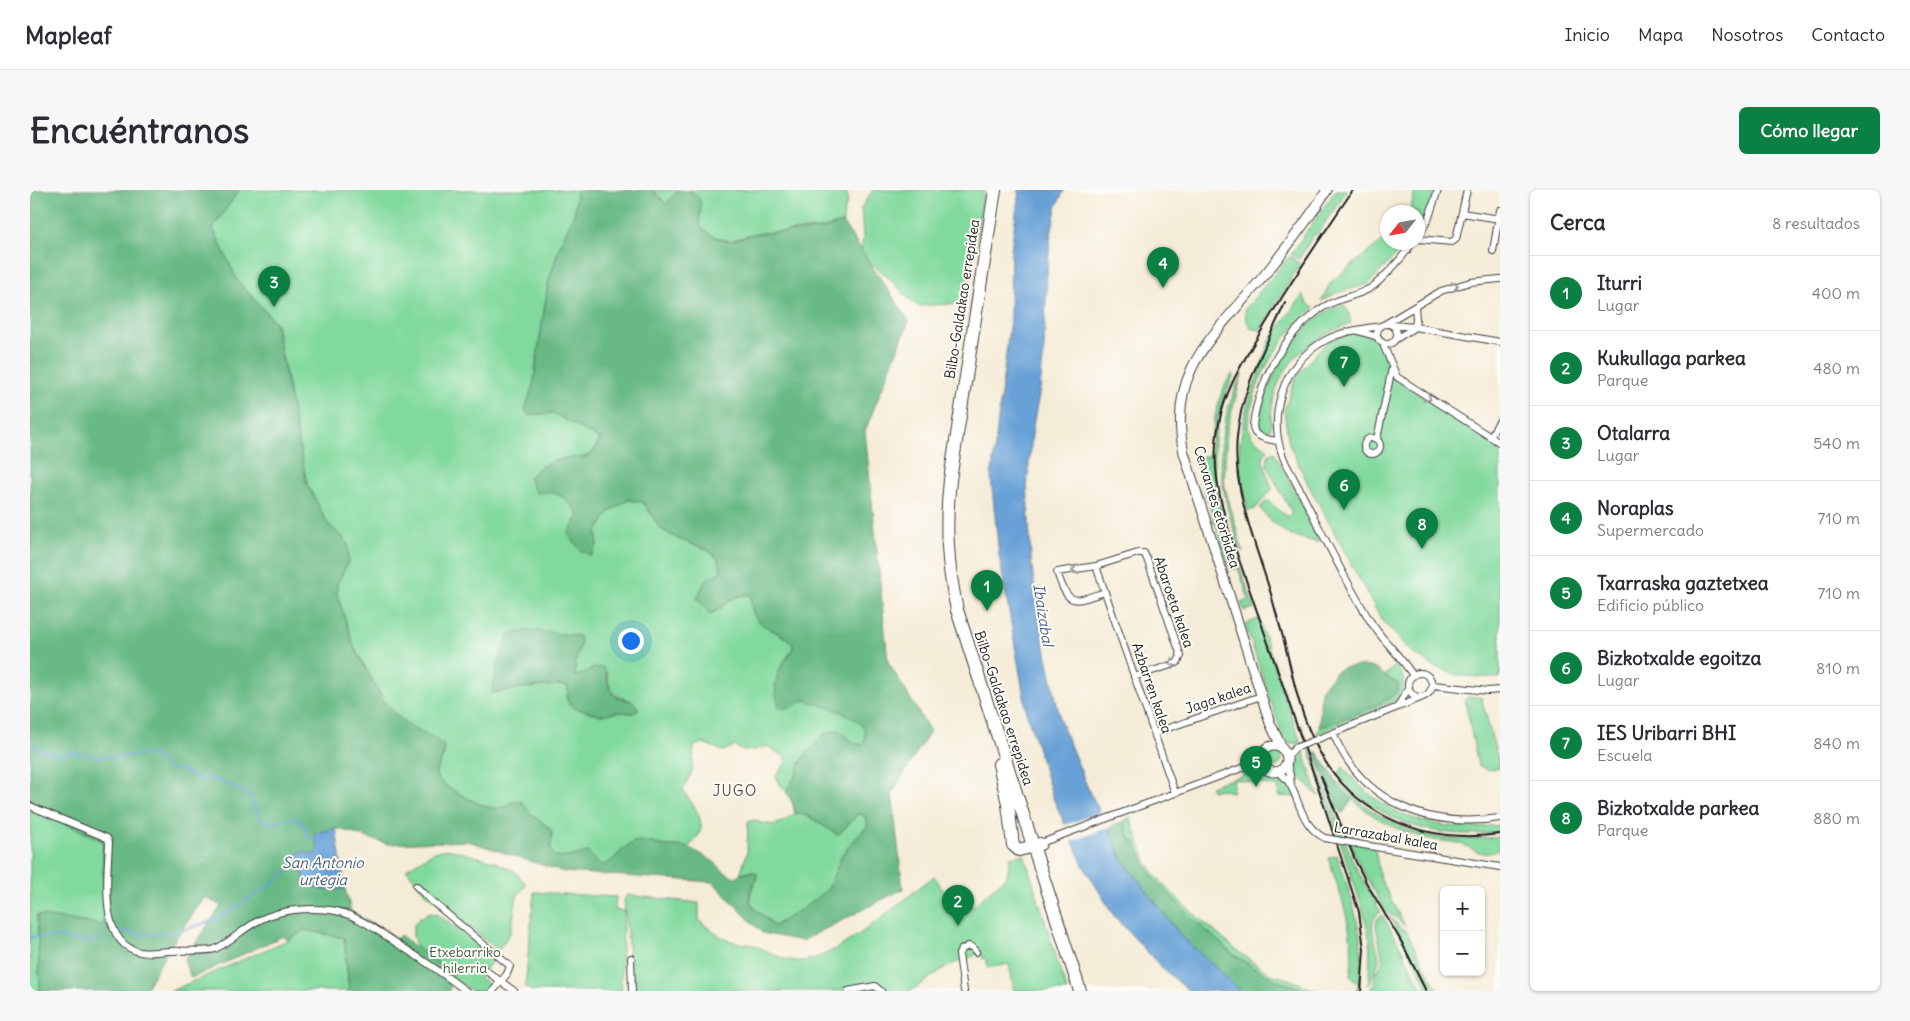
<!DOCTYPE html>
<html lang="es">
<meta charset="utf-8">
<style>
:root{--surface:#fff;--page:#f7f7f7;--text:#2b2b33;--muted:#7c7c81;--line:#e1e1e2;--accent:#0b8043}
body{margin:0;font-family:Delius,sans-serif;background:var(--page);color:var(--text)}
.controls{position:absolute;right:15px;bottom:15px;display:grid;overflow:hidden;border-radius:8px;box-shadow:0 1px 4px #0004}
.controls button{width:45px;height:45px;display:grid;place-items:center;padding:0;border:0;border-bottom:1px solid var(--line);background:var(--surface);color:var(--text);font:25px sans-serif}
.compass{position:absolute;left:1350px;top:15px;width:45px;height:45px;border-radius:50%;background:var(--surface);box-shadow:0 1px 4px #0004;rotate:239deg}
.you{position:absolute;left:600px;top:450px;width:18px;height:18px;margin:-12px;border:4px solid #fff;border-radius:50%;background:#1a73e8;box-shadow:0 0 0 8px #1a73e833}
.badge{display:grid;place-items:center;width:32px;height:32px;border-radius:50%;background:var(--accent);color:#fff;font-size:16px;font-weight:700}
.pin{position:absolute;translate:-50% -41px;filter:drop-shadow(0 1px 2px #0008)}
.pin::after{content:'';position:absolute;top:26px;width:18px;height:15px;background:inherit;clip-path:polygon(0 0,100% 0,50% 100%)}
.list{margin:0;padding:0;list-style:none}
h2{display:flex;justify-content:space-between;align-items:center;height:65px;margin:0;padding:0 20px;font-size:21px}
h2 small{font-size:16px;font-weight:400;color:var(--muted)}
.list li{display:grid;grid-template-columns:32px 1fr auto;gap:15px;align-items:center;box-sizing:border-box;height:75px;padding:0 20px;border-top:1px solid var(--line)}
.list b{display:block;font-size:19px;white-space:nowrap}
.list p{margin:0;font-size:16px;white-space:nowrap;color:var(--muted)}
.list em{font-size:16px;font-style:normal;color:var(--muted)}
.map{position:relative;flex:none;width:1470px;height:801px;overflow:hidden;border-radius:8px}
header{display:flex;align-items:center;gap:30px;box-sizing:border-box;height:70px;padding:0 25px;background:var(--surface);border-bottom:1px solid var(--line)}
header strong{font-size:24px}
nav{display:flex;gap:28px;margin-inline-start:auto;font-size:18px}
.intro{display:flex;align-items:center;justify-content:space-between;box-sizing:border-box;height:120px;padding:0 30px}
h1{margin:0;font-size:35px}
.button{padding:12px 22px;border-radius:8px;background:var(--accent);color:#fff;font-size:18px;font-weight:700}
main{display:flex;gap:30px;padding:0 30px}
aside{flex:1;background:var(--surface);border-radius:8px;box-shadow:0 1px 4px #0004}
.map>svg:first-child{display:block}
</style>
<header>
<strong>Mapleaf</strong>
<nav><a>Inicio</a><a>Mapa</a><a>Nosotros</a><a>Contacto</a></nav>
</header>
<div class="intro"><h1>Encuéntranos</h1><a class="button">Cómo llegar</a></div>
<main>
<div class="map">
<svg width="1470" height="801" viewBox="0 0 1470 801">
<rect width="100%" height="100%" fill="#fdfcf7"/>
<filter id="ink" filterUnits="userSpaceOnUse"><feTurbulence type="fractalNoise" baseFrequency=".02" numOctaves="2"/><feDisplacementMap in="SourceGraphic" scale="10" xChannelSelector="R" yChannelSelector="G"/><feConvolveMatrix kernelMatrix="1 2 1 2 8 2 1 2 1" color-interpolation-filters="sRGB"/></filter>
<filter id="wash" filterUnits="userSpaceOnUse"><feTurbulence type="fractalNoise" baseFrequency=".0096" numOctaves="4" result="noise"/><feDisplacementMap in="SourceGraphic" scale="20" xChannelSelector="R" yChannelSelector="G"/><feGaussianBlur stdDeviation="1.12" result="paint"/><feColorMatrix in="noise" values="0 0 0 0 0 0 0 0 0 0 0 0 0 0 0 0 0 1.4 0 .05"/><feComposite in="paint" operator="in"/></filter>
<g filter="url(#wash)">
<rect width="100%" height="100%" fill="#f5ecd7"/>
<!-- green -->
<path fill="#81d99d" stroke="#4e7a5c" fill-rule="evenodd" d="M209,0H546L545,22L529,58L518,94L503,195L495,220L499,225L523,222L570,249C561,266 558,268 539,268L521,301L540,311L567,355V342L579,322L598,310L613,312L631,339L648,349L678,360L689,370L691,381L676,390L667,408L680,424C697,417 702,403 721,405L740,439L760,450L763,455V460L751,476L758,518L774,510C790,515 822,522 833,536C837,541 835,549 834,555L824,553L808,540L772,569L766,585L756,601L749,594L746,586L756,572L754,566L737,556C725,560 716,564 705,556L693,561L673,553L664,556L662,581L653,600C661,613 678,631 668,646C666,650 661,654 658,658C651,656 645,657 638,657C623,656 608,647 595,658C587,664 584,671 574,675L568,673L558,662C546,665 518,676 521,654C522,649 523,643 520,639C516,634 509,631 504,626C499,622 495,616 491,611C481,615 471,619 461,618C448,615 408,596 405,583L415,563L404,548L375,533L355,513L325,459L307,404V394L318,372L315,349L298,334L277,294L246,133L207,90L183,38ZM478,445L551,452L545,474V488L564,478L577,482C580,504 582,505 603,511L608,518L607,521L602,523L589,522L571,525L544,518L540,515L537,510L538,497L532,495L492,498L462,503L467,477Z
M622,0H648L636,14L630,6Z
M659,0H815C822,12 812,18 813,33L788,39L722,44L700,51L685,47L671,39L669,34L671,22Z
M843,0H954L936,113L888,116L881,111L856,85L831,65L833,46L831,18Z
M1306,0H1318L1286,45L1284,44L1269,69L1261,64Z
M1385,0H1405L1398,22L1388,41V22H1377L1381,17Z
M1357,47L1358,52L1377,53L1339,94L1306,103L1291,111L1301,92Z
M1261,67L1270,74L1230,140L1220,138L1216,128L1215,119L1258,68Z
M1273,105L1277,113L1284,118C1252,145 1229,179 1221,220C1219,228 1216,236 1220,243C1223,250 1231,253 1237,258V262L1234,264L1233,271L1242,299L1225,319L1218,321L1209,278L1210,252L1217,216L1240,150Z
M1313,114L1318,121L1321,133C1272,152 1239,182 1241,238L1237,242H1233L1228,236C1237,188 1264,131 1313,114Z
M1321,143C1326,143 1332,143 1337,145C1353,150 1357,171 1360,185L1470,259V488L1430,486L1403,476L1381,462L1351,429L1278,294L1259,254L1254,220L1266,187L1287,162L1299,151Z
M1203,183L1204,184C1197,201 1190,217 1187,235C1174,298 1204,360 1225,418L1214,421L1211,413L1219,410L1208,378L1200,380L1164,267L1180,266C1183,238 1185,206 1203,183Z
M1212,184L1197,239L1194,294L1213,362C1207,353 1204,340 1201,330C1185,277 1188,233 1212,184Z
M1244,262L1289,345L1286,347L1289,353L1257,344L1237,327L1230,318L1237,310L1257,327L1262,323L1237,276L1238,265Z
M1229,429L1289,607L1265,581L1272,564L1267,553H1258L1253,547L1215,434Z
M1366,475C1376,486 1376,499 1366,510L1287,544L1289,538L1352,512L1364,505L1369,494L1354,486Z
M1437,507H1451L1470,577L1458,580L1448,575L1435,510Z
M1271,534L1324,674L1351,722C1333,730 1349,756 1349,770C1349,775 1341,788 1339,795L1340,750L1333,720Z
M1236 569a8 8 0 1 1 16 0a8 8 0 1 1-16 0Z
M1313,577C1353,628 1407,643 1470,635V642C1406,650 1351,634 1308,585Z
M1226,581L1239,587L1253,590L1268,607L1248,606L1249,597L1204,589L1202,602L1190,599L1182,601L1180,596Z
M1307,592C1353,636 1405,658 1470,646V659C1453,670 1443,657 1427,653C1417,651 1406,651 1396,648C1361,640 1332,621 1307,595Z
M0,617L73,651L74,735L7,726L10,801H0Z
M765,623L778,626L808,645L827,625L832,624L838,632L837,636L813,663L798,699L772,719L744,736C726,715 711,720 727,688L722,681L710,684L717,663L718,632L723,630C742,637 750,636 765,623Z
M1100,627L1116,671L1125,685L1155,716L1206,760L1240,784L1258,789L1288,801H1281L1250,792L1236,785L1204,765L1161,727L1124,689L1113,671L1105,652L1100,649L1094,631Z
M1315,641L1345,659L1350,688L1375,736L1364,726L1356,722L1330,676Z
M417,659L464,671L486,682L496,695L487,706L481,742L468,760L395,703L376,679L404,662Z
M994,664L1037,801H984L979,774L958,778L956,768L953,769L952,765L949,766L948,764L916,777L881,801H851L850,798L818,801H602L594,710L597,705L669,713V730C681,741 692,749 708,753C713,754 719,754 723,755C740,761 751,771 770,771C806,771 875,708 904,686C917,705 918,716 943,716L977,686L980,667Z
M1307,665C1322,710 1339,754 1328,801H1326L1329,794L1320,786C1327,747 1311,705 1298,668Z
M504,702L586,707L585,720L594,721L591,777L592,801H502L495,797Z
M400,723L407,724L465,767L450,788L461,796L457,801H441L390,763L383,748V739L385,733L390,728Z
M1352,725L1368,752L1393,801H1342L1345,786L1353,771L1346,736L1347,729Z
M1359,726L1373,740L1375,739L1408,801H1399L1384,770Z
M275,740L314,748L319,801H141L258,750Z"/>
<!-- forest -->
<path fill="#68b984" stroke="#426a50" d="M0,0H209L183,38L207,90L245,133L277,294L298,334L315,349L318,355V372L307,394V404L325,459L355,513L375,533L404,548L414,556C416,569 404,577 406,585C407,595 452,616 462,618C469,618 474,617 481,615L480,613L486,610L491,611C495,616 499,622 504,626C509,631 516,634 520,639C523,643 522,649 521,654C518,676 546,665 558,662L568,673L574,675C586,670 592,657 604,652C612,649 622,653 630,655C639,657 648,655 657,657C665,660 676,667 684,672C689,676 695,684 702,686C709,689 717,679 727,683C727,691 722,695 720,702C716,718 735,726 744,736L772,719L798,699L813,663L837,636V629L832,624L827,625L808,645L778,626L765,623L762,612L756,601L766,585L772,569L794,544L808,540L824,553L833,555C835,549 837,542 832,536C822,522 790,515 774,510C766,514 757,521 749,517C744,502 744,489 752,475C756,468 762,463 763,455C748,434 719,443 721,405C702,403 696,417 680,424L667,408L676,390L691,381L689,370L678,360L648,349L631,339L613,312L598,310L579,322L567,342V355L561,366L550,360L538,344L549,325C536,306 528,300 506,303L499,288C508,275 525,269 540,268C548,267 556,269 563,262C566,259 568,253 570,249L523,223L499,225L495,220L503,195L518,94L529,58L545,22L546,0H622L636,14L648,0C687,0 660,32 674,40C681,45 690,50 698,51C707,51 716,45 725,44C745,41 766,42 787,40C795,39 804,35 813,33L879,131L835,241L858,472L900,541L862,603L873,699L772,751L732,743L683,692L534,682L438,651L358,654L306,638C279,666 284,663 292,700L315,699L321,721L366,749L370,745L423,784L419,801H319L314,748L275,740L258,750L253,746L161,788L154,770L191,716L175,707L143,752L114,801H10L7,725L74,735L73,651L0,617Z
M500,440L549,446L551,452L545,474V487L564,478L573,477C579,485 576,497 583,504C591,512 599,506 608,518L607,521L602,523L589,522L570,525L544,518L540,515L537,510L538,497L532,495L492,498L462,503L467,477L478,445Z
M1328,476C1351,476 1350,486 1369,494C1368,498 1368,501 1365,504C1353,515 1306,531 1289,538L1291,500L1305,482L1313,478Z
M1287,562C1292,570 1306,588 1307,595L1322,610L1313,623L1306,618L1285,563Z
M1094,631L1100,649L1105,652L1113,671L1124,689L1161,727L1204,765L1236,785L1250,792L1281,801H1211L1181,775L1151,746L1140,732L1093,670L1079,637Z"/>
<!-- water -->
<path fill="#68a1d7" stroke="#425e7a" d="M989,0H1034L1026,18L1020,50L1017,84L1014,158L1010,199L1003,236L997,293L1001,368L1007,420L1031,533L1060,603L1079,637L1093,670L1151,746L1211,801H1159L1133,779L1084,726L1053,675L1023,608L997,524L969,365L961,288L980,130L981,60Z
M306,638L315,699L292,700L276,694L266,664L273,661L284,665L288,657L284,644Z"/>
<!-- pier -->
<path fill="#f5ecd7" d="M1073,621L1082,636L1040,652L1033,636Z"/>
<g fill="none" stroke-linecap="round" stroke-linejoin="round">
<!-- stream -->
<path stroke="#68a1d7" stroke-width="2" d="M0,552L10,560L28,565L45,562L67,567H86L122,564L140,580L150,579L165,587L183,589L200,595L219,605L231,630L244,633L263,628C274,633 277,637 278,649H286
M90,740L115,745L150,741L188,729L237,697L263,677L269,674
M0,747H32L55,753L74,746"/>
</g>
</g>
<g filter="url(#ink)">
<g fill="none" stroke-linecap="round" stroke-linejoin="round">
<defs>
<path id="street" d="M1432,23L1470,29
M1388,46L1398,30L1408,0
M1388,49L1422,52L1426,49L1437,0
M1463,61L1470,20
M1385,117L1386,129L1385,137L1470,152
M1355,134L1411,101L1440,92L1470,89
M1347 144a10 10 0 1 1 20 0a10 10 0 1 1-20 0Z
M1362,135L1385,137L1366,149
M1351,136C1332,139 1313,141 1296,150C1251,174 1235,229 1256,274C1284,325 1308,379 1339,429C1351,450 1371,465 1383,486
M1328,141L1348,147
M1352,152L1367,187L1470,253
M1460,247L1470,230
M1334 256a8 8 0 1 1 16 0a8 8 0 1 1-16 0Z
M1347,249L1362,178
M1248,251C1241,250 1231,249 1226,244C1220,238 1225,226 1226,218C1236,180 1256,144 1289,120C1307,106 1333,107 1347,93C1360,81 1373,67 1383,52
M1066,376L1108,363H1114L1117,369L1151,466L1147,473L1104,487
M1075,402C1043,412 1039,418 1027,382L1066,376C1092,452 1119,528 1145,603
M1378 495a12 12 0 1 1 24 0a12 12 0 1 1-24 0Z
M1403,495L1458,501L1470,500
M1368,516L1379,497
M1124,543L1231,506
M1303,543C1332,613 1398,639 1470,628
M1293,547L1393,507
M1257,567L1265,558
M1257,573L1260,585L1261,595
M1220,575L1233,576
M1247,582C1271,593 1264,633 1295,648
M0,616L77,648L79,652C78,683 67,753 110,762C119,764 131,761 140,761C148,760 180,762 185,759C200,752 212,740 226,732C247,720 276,717 300,720C326,723 349,742 371,756C393,770 415,785 436,801
M1011,653L1220,575L1231,566
M1333,655L1470,677
M386,696L398,708L480,776L477,784L463,801
M601,768L602,801
M455,780L484,801
M818,801L845,796L851,801
M934,801L929,764L931,760L938,756L942,757L946,762"/>
<path id="secondary" d="M1231 569a13 13 0 1 1 26 0a13 13 0 1 1-26 0Z
M1252,558L1240,533L1154,263C1137,184 1180,149 1227,94C1252,64 1276,33 1297,0"/>
<path id="highway" d="M965,0L920,290C915,336 917,374 927,420L1050,801
M969,574L978,614L983,655L989,660L1010,654"/>
</defs>
<!-- street casing -->
<use href="#street" stroke="#3d3b38" stroke-width="8"/>
<!-- secondary casing -->
<use href="#secondary" stroke="#3d3b38" stroke-width="11"/>
<!-- highway casing -->
<use href="#highway" stroke="#3d3b38" stroke-width="14"/>
<!-- street -->
<use href="#street" stroke="#fff" stroke-width="6"/>
<!-- secondary -->
<use href="#secondary" stroke="#fff" stroke-width="9"/>
<!-- highway -->
<use href="#highway" stroke="#fff" stroke-width="12"/>
<!-- rail -->
<path stroke="#1c1c1c" stroke-width="2" d="M1323,0C1291,47 1259,94 1230,143C1213,172 1195,200 1189,233C1181,270 1188,305 1199,341L1284,585L1329,722L1334,759L1331,801
M1255,113C1236,156 1211,199 1207,247C1202,299 1226,355 1241,404C1245,420 1250,436 1254,451C1262,482 1267,512 1280,542C1313,622 1388,655 1470,644
M1291,586L1326,672L1337,694L1371,751L1396,801"/>
<defs>
<path id="street-bridge" d="M1265,558L1293,547
M1295,648L1333,655"/>
</defs>
<!-- street-bridge casing -->
<use href="#street-bridge" stroke="#3d3b38" stroke-width="8" stroke-linecap="butt"/>
<!-- street-bridge -->
<use href="#street-bridge" stroke="#fff" stroke-width="6"/>
</g>
<!-- one-way arrows -->
<defs><path id="oneway-chevron" d="M-2-3.5L2.5 0L-2 3.5" fill="none" stroke-width="1.6" stroke-linecap="round" stroke-linejoin="round" transform="scale(1.25)"/></defs>
<g stroke="#999">
<use href="#oneway-chevron" transform="translate(1425 96) rotate(-17)"/>
<use href="#oneway-chevron" transform="translate(1398 208) rotate(32)"/>
<use href="#oneway-chevron" transform="translate(1045 380) rotate(171)"/>
<use href="#oneway-chevron" transform="translate(1142 473) rotate(154)"/>
</g>
</g>
<g text-anchor="middle" stroke-width="4" stroke-linejoin="round" paint-order="stroke">
<!-- street labels -->
<g font-size="14" fill="#1c1c1c" stroke="#fdfcf7">
<text transform="translate(932 109) rotate(-81)" y="5">Bilbo-Galdakao errepidea</text>
<text transform="translate(1187 317) rotate(73)" y="5">Cervantes etorbidea</text>
<text transform="translate(1144 412) rotate(71)" y="5">Abaroeta kalea</text>
<text transform="translate(1122 498) rotate(71)" y="5">Azbarren kalea</text>
<text transform="translate(1188 508) rotate(-19)" y="5">Jaga kalea</text>
<text transform="translate(974 518) rotate(72)" y="5">Bilbo-Galdakao errepidea</text>
<text transform="translate(1356 646) rotate(10)" y="5">Larrazabal kalea</text>
</g>
<!-- park labels -->
<g font-size="14" fill="#3f5e49" stroke="#fdfcf7">
<text x="435" y="767">Etxebarriko<tspan x="435" dy="16">hilerria</tspan></text>
</g>
<!-- water labels -->
<g font-size="15" font-style="italic" fill="#425e7a" stroke="#fdfcf7">
<text transform="translate(1013 425) rotate(81)" y="5">Ibaizabal</text>
<text x="293" y="678">San Antonio<tspan x="293" dy="17">urtegia</tspan></text>
</g>
<!-- neighbourhood labels -->
<g font-size="15" letter-spacing="1" fill="#5c4a40" stroke="#fdfcf7">
<text x="705" y="606">JUGO</text>
</g>
</g>
</svg>
<div class="controls">
<button>+</button>
<button>−</button>
</div>
<svg class="compass" viewBox="-18 -18 36 36"><path d="M0-13l5 13h-10z" fill="#e53935"/><path d="M0 13l5-13h-10z" fill="#7c7c81"/></svg>
<div class="you"></div>
<div class="pin badge" style="left:957px;top:421px">1</div>
<div class="pin badge" style="left:928px;top:736px">2</div>
<div class="pin badge" style="left:244px;top:117px">3</div>
<div class="pin badge" style="left:1133px;top:98px">4</div>
<div class="pin badge" style="left:1226px;top:597px">5</div>
<div class="pin badge" style="left:1314px;top:320px">6</div>
<div class="pin badge" style="left:1314px;top:197px">7</div>
<div class="pin badge" style="left:1392px;top:359px">8</div>
</div>
<aside>
<h2>Cerca<small>8 resultados</small></h2>
<ul class="list">
<li><span class="badge">1</span><div><b>Iturri</b><p>Lugar</p></div><em>400 m</em></li>
<li><span class="badge">2</span><div><b>Kukullaga parkea</b><p>Parque</p></div><em>480 m</em></li>
<li><span class="badge">3</span><div><b>Otalarra</b><p>Lugar</p></div><em>540 m</em></li>
<li><span class="badge">4</span><div><b>Noraplas</b><p>Supermercado</p></div><em>710 m</em></li>
<li><span class="badge">5</span><div><b>Txarraska gaztetxea</b><p>Edificio público</p></div><em>710 m</em></li>
<li><span class="badge">6</span><div><b>Bizkotxalde egoitza</b><p>Lugar</p></div><em>810 m</em></li>
<li><span class="badge">7</span><div><b>IES Uribarri BHI</b><p>Escuela</p></div><em>840 m</em></li>
<li><span class="badge">8</span><div><b>Bizkotxalde parkea</b><p>Parque</p></div><em>880 m</em></li>
</ul>
</aside>
</main>
